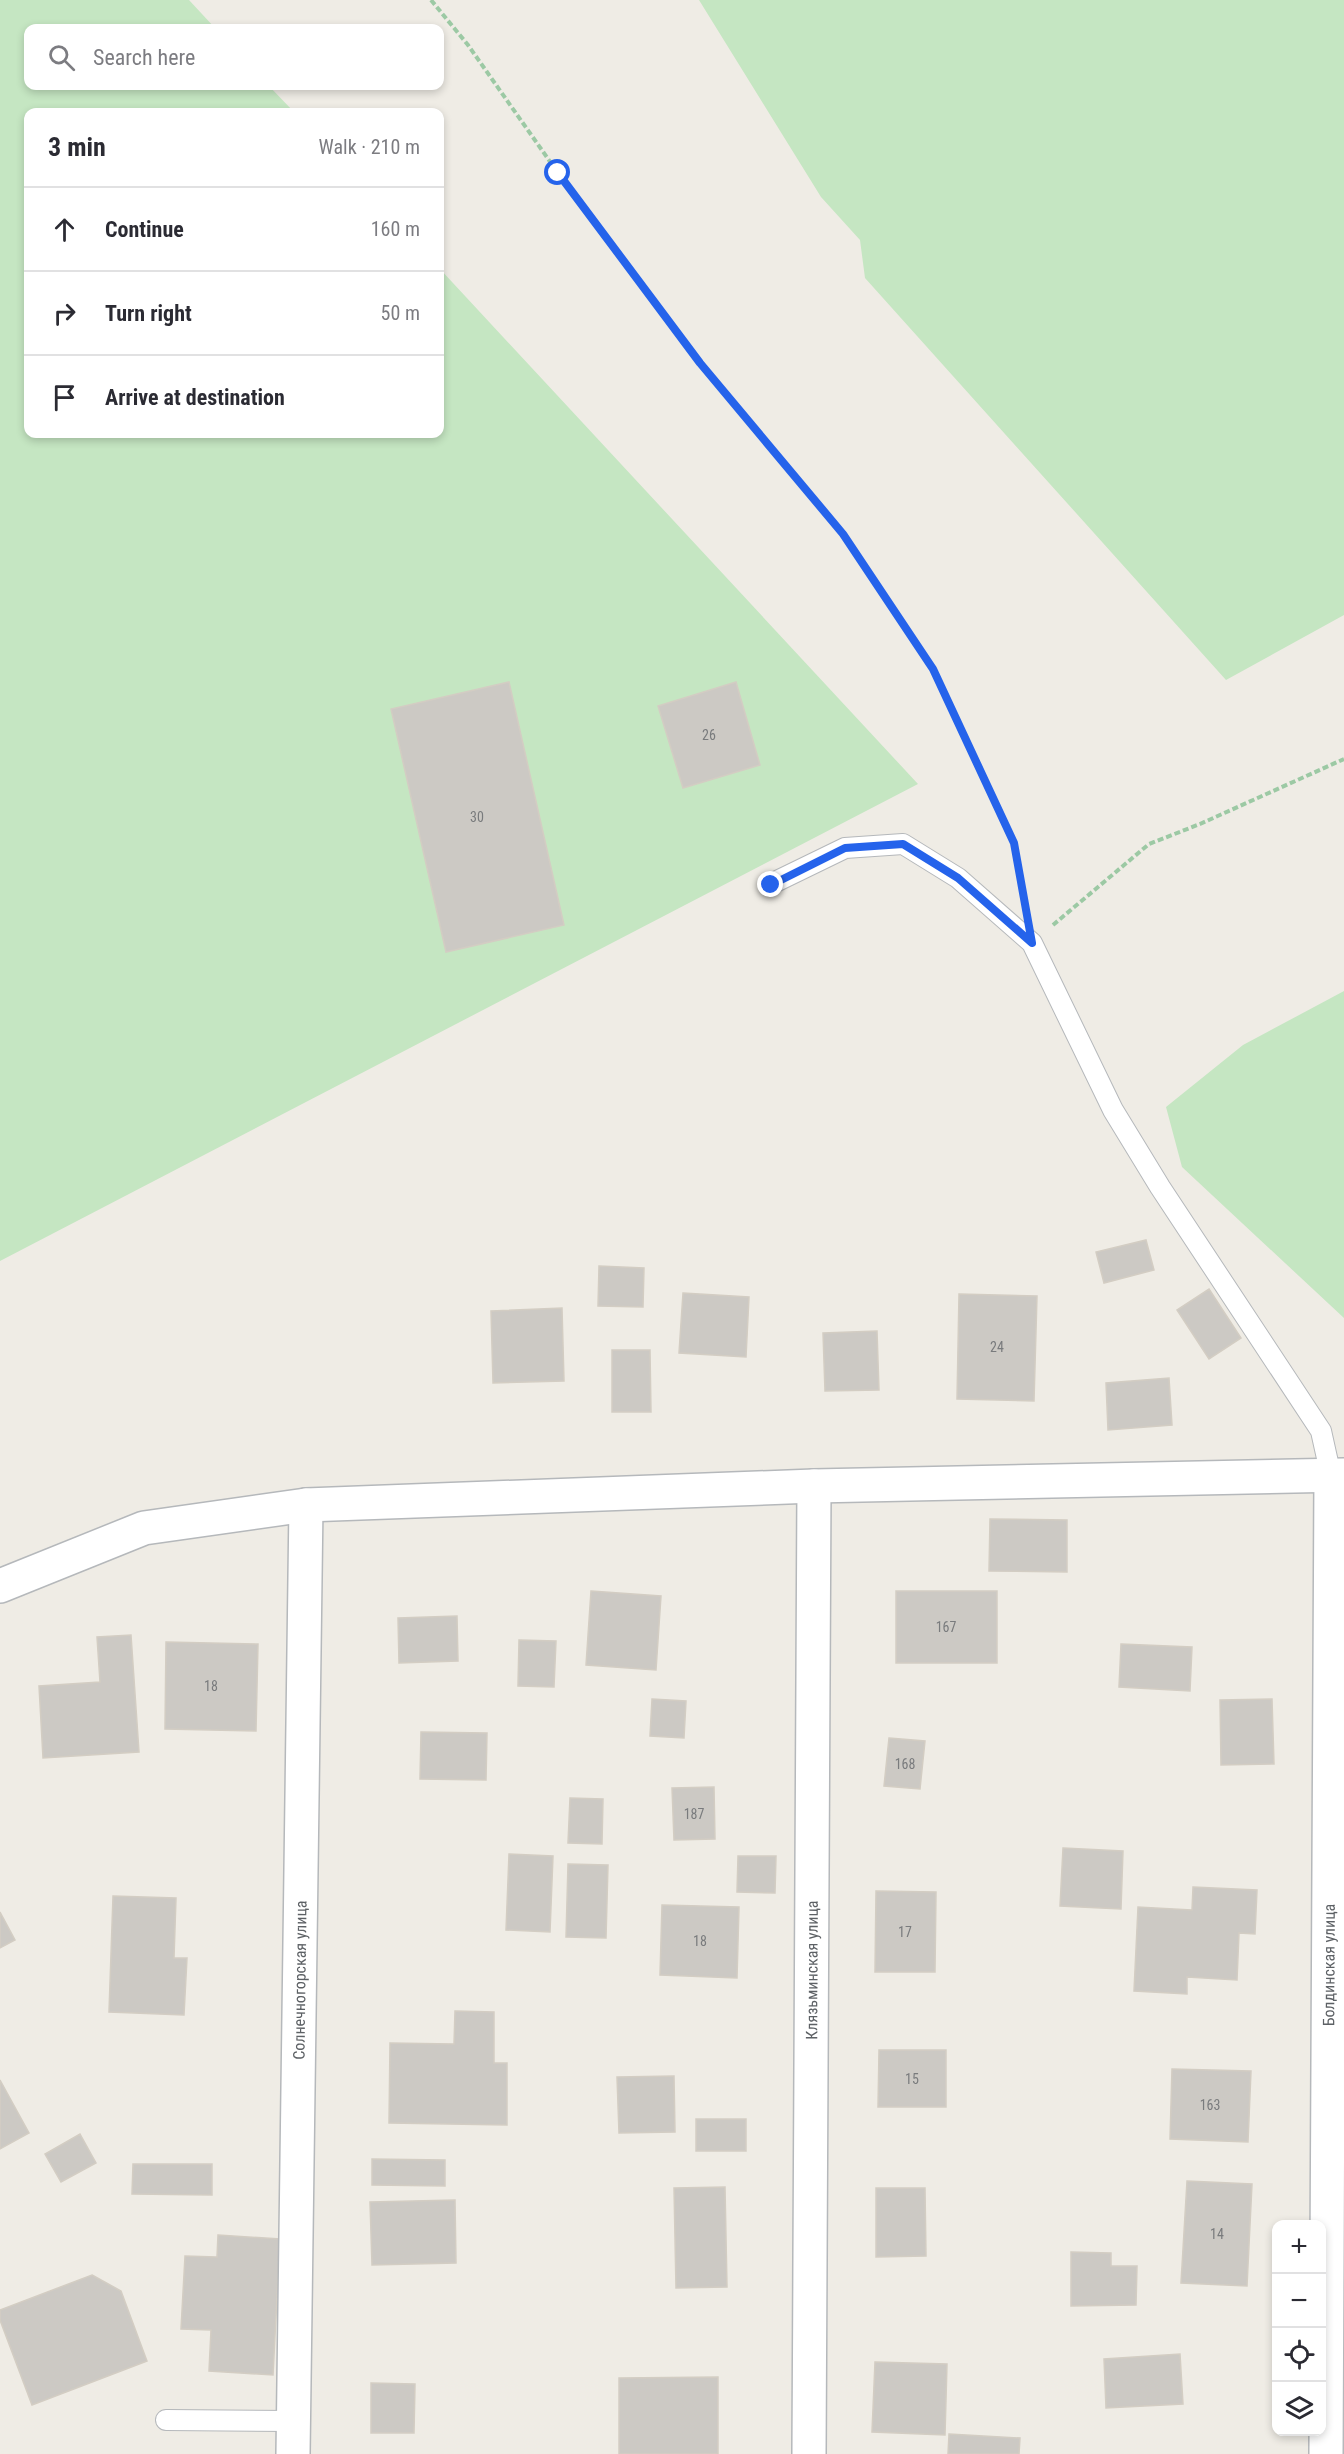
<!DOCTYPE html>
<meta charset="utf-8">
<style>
:root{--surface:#fff;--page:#f7f7f7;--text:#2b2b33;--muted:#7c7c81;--line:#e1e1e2}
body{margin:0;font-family:"Roboto Condensed",sans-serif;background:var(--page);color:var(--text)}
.controls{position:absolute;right:18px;bottom:18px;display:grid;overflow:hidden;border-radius:12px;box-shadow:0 3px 9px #0003}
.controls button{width:54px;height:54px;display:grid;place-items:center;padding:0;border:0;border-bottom:2px solid var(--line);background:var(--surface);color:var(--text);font:30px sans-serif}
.stop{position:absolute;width:18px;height:18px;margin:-14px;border:4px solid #2563eb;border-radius:50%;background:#fff}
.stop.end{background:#2563eb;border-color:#fff;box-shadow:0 2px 6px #0008}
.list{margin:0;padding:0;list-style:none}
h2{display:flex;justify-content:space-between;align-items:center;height:78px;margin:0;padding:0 24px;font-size:26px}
h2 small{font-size:20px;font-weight:400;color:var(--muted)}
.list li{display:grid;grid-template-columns:39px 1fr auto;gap:18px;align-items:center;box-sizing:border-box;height:84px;padding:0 24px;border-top:2px solid var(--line)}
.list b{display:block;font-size:22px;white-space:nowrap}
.list em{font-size:20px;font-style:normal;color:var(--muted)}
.icon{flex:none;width:33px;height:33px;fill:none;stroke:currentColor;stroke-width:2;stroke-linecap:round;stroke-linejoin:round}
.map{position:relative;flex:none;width:1344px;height:2454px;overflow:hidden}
.search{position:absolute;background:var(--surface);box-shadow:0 3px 9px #0003;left:24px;top:24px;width:420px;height:66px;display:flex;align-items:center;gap:15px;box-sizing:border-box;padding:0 21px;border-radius:12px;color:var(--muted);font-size:22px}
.panel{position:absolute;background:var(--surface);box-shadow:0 3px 9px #0003;left:24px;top:108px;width:420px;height:330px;border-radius:12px}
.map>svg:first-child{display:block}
</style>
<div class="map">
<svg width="1344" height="2454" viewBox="0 0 1344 2454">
<rect width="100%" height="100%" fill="#efece5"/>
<!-- green -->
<path fill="#c5e6c2" d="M0,0H189L215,28H28V86H269L294,112H28V434H440V269L918,784L0,1261Z
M699,0H1344V615L1226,680L865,278L860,240L821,197Z
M1344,991V1318L1182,1167L1166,1107L1243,1045Z"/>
<!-- building -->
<path fill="#ccc9c4" stroke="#d3cdc3" stroke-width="1.5" d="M509,682L564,925L446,952L391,709Z
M736,682L760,765L683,788L658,706Z
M1146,1240L1154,1270L1104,1283L1096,1252Z
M599,1266L644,1268L643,1307L598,1306Z
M1209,1289L1241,1338L1209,1359L1177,1310Z
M683,1293L749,1297L746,1357L679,1353Z
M959,1294L1037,1296L1034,1401L957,1399Z
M562,1308L564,1381L493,1383L491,1311Z
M877,1331L879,1390L825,1391L823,1333Z
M612,1350H650L651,1412H612Z
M1169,1378L1172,1425L1108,1430L1106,1383Z
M990,1519L1067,1520V1572L989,1571Z
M591,1591L661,1596L656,1670L586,1665Z
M896,1591H997V1663H896Z
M457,1616L458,1661L399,1663L398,1618Z
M131,1635L139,1752L43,1758L39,1686L100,1682L97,1637Z
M519,1640L556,1641L554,1687L518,1686Z
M166,1642L258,1644L256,1731L165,1729Z
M1121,1644L1192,1647L1190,1691L1119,1687Z
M652,1699L686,1701L684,1738L650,1736Z
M1272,1699L1274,1764L1221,1765L1220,1700Z
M421,1732L487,1733L486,1780L420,1779Z
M889,1738L925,1741L920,1789L884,1786Z
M714,1787L715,1839L674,1840L672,1788Z
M570,1798L603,1799L602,1844L568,1843Z
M1063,1848L1123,1851L1121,1909L1060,1906Z
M509,1854L553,1856L550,1932L506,1930Z
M738,1856H776L775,1893L737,1892Z
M568,1864L608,1865L606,1938L566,1937Z
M1193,1887L1257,1890L1255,1934L1239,1933L1237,1980L1187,1977V1994L1134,1991L1138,1907L1192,1910Z
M876,1891L936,1892L935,1972H875Z
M113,1896L176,1898L174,1958H187L184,2015L109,2012Z
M662,1905L739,1907L737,1978L660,1975Z
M0,1912L15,1940L0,1948Z
M455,2011L494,2012V2063H507V2125L389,2123L390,2043L454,2044Z
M879,2050H946V2107H878Z
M1172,2069L1251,2071L1248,2142L1170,2139Z
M674,2076L675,2132L619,2133L617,2077Z
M0,2080L29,2133L0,2149Z
M696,2119H746V2151H696Z
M80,2134L96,2163L61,2182L45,2154Z
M372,2159L445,2160V2186L372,2185Z
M133,2164H212V2195L132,2194Z
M1187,2181L1252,2184L1247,2286L1181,2283Z
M725,2187L727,2287L676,2288L674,2188Z
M876,2188H925L926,2256L876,2257Z
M455,2200L456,2263L372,2265L370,2202Z
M218,2235L280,2239L273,2375L209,2371L211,2330L181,2329L185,2256L217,2257Z
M1071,2252L1111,2253V2266H1137L1136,2305L1071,2306Z
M92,2275L121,2291L147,2361L32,2405L0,2320V2310Z
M1180,2354L1183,2404L1106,2408L1104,2359Z
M875,2362L947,2364L945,2435L872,2432Z
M718,2377V2454H619V2378Z
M371,2383L415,2384L414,2433H371Z
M949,2434L1020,2438L1019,2454H948Z"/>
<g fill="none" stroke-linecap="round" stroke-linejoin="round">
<defs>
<path id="service" d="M771,884L845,848L903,844L958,878L1032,943L1113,1110L1160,1187L1321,1431L1331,1476
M166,2420L294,2421"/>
<g id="minor">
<path d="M0,1586L144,1528L306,1505L814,1486L1344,1475"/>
<path id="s1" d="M293,2454L306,1505"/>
<path id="s2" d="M809,2454L814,1486"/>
<path id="s3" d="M1326,2454L1331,1476"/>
</g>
</defs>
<!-- service casing -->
<use href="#service" stroke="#b5b8bb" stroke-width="22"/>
<!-- minor casing -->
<use href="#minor" stroke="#b5b8bb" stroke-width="36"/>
<!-- path -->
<path stroke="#9cc9a4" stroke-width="4" stroke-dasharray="6 3" stroke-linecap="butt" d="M431,0L468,45L558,173L700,363L843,534L933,669L1014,843L1023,895
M1053,925L1149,844L1200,824L1344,759"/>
<!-- service -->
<use href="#service" stroke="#fff" stroke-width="20"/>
<!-- minor -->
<use href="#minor" stroke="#fff" stroke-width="33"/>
</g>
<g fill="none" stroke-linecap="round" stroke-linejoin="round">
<!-- route -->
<path stroke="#2563eb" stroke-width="8" d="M558,173L700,363L843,534L933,669L1014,843L1032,943L958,878L903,844L845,848L771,885"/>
</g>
<g text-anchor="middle" stroke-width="4.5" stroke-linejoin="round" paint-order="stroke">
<!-- number labels -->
<g font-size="14" fill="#797b7d">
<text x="709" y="740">26</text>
<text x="477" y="822">30</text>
<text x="997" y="1352">24</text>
<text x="946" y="1632">167</text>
<text x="211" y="1691">18</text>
<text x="905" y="1769">168</text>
<text x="694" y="1819">187</text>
<text x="905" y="1937">17</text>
<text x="700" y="1946">18</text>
<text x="912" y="2084">15</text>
<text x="1210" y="2110">163</text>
<text x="1217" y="2239">14</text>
</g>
<!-- street labels -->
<g font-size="16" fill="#5d6165" stroke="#fff">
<text dy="6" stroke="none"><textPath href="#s3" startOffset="489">Болдинская улица</textPath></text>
<text dy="6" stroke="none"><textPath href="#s2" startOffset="484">Клязьминская улица</textPath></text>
<text dy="6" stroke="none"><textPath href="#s1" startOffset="474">Солнечногорская улица</textPath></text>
</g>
</g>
</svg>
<div class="controls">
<button>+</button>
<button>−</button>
<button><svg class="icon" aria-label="locate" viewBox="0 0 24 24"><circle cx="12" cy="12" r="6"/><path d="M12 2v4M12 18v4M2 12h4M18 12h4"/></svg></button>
<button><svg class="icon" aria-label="layers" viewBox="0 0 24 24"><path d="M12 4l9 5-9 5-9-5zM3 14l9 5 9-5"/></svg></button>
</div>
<div class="stop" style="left:558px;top:173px"></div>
<div class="stop end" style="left:771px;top:885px"></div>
<div class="search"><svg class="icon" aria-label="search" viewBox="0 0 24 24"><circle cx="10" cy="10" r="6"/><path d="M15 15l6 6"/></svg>Search here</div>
<section class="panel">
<h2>3 min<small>Walk · 210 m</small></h2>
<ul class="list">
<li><svg class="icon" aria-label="ahead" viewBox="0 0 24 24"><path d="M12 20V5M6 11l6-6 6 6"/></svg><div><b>Continue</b></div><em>160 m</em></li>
<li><svg class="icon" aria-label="right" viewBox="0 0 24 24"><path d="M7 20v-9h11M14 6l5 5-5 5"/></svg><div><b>Turn right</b></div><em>50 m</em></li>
<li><svg class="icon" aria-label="arrive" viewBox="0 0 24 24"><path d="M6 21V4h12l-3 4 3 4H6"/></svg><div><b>Arrive at destination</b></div></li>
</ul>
</section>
</div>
